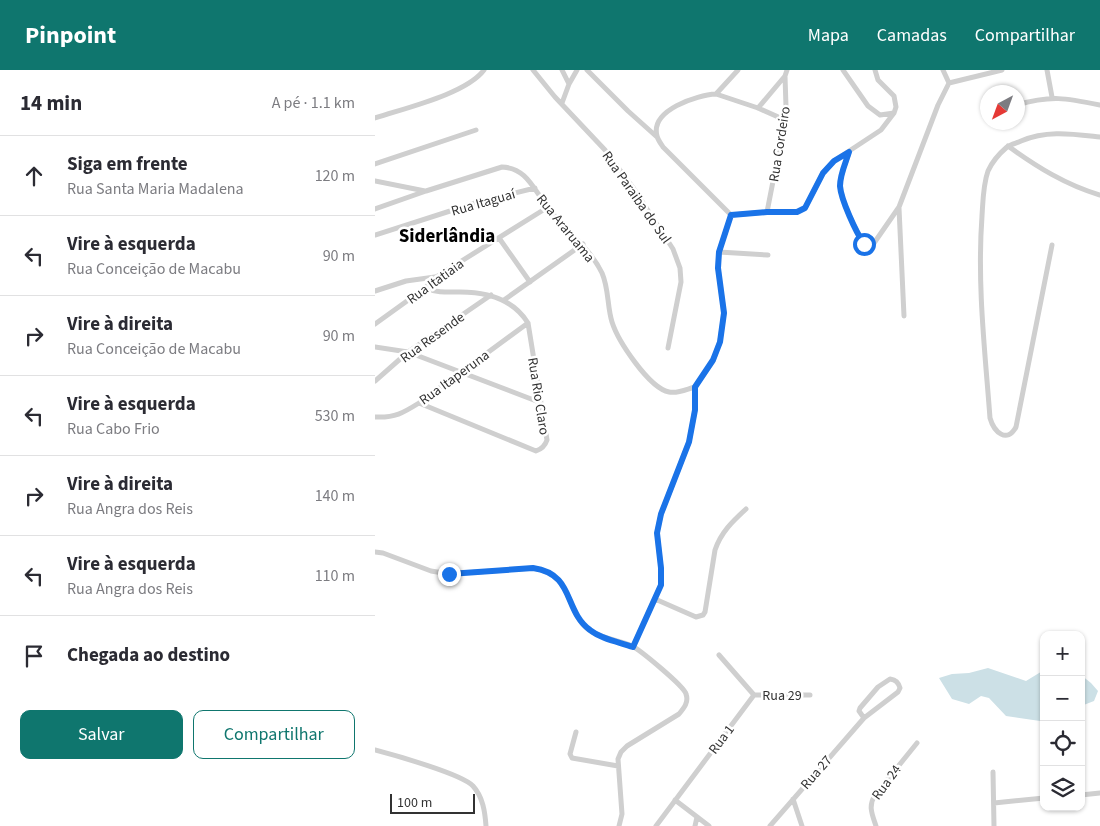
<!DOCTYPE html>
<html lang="pt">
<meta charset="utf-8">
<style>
:root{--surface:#fff;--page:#f2f2f3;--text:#2b2b33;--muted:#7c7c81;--line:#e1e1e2;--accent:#0f766e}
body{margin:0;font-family:"Source Sans 3",sans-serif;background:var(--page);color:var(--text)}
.controls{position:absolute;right:15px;bottom:15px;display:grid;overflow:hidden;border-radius:10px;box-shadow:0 1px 4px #0004}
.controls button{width:45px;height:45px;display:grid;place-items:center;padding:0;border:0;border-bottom:1px solid var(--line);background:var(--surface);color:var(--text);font:25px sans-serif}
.compass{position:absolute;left:605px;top:15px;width:45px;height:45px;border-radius:50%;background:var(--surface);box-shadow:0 1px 4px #0004;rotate:221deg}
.scale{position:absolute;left:15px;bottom:12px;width:85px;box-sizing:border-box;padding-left:5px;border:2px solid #323232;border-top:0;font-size:14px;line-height:18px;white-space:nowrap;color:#323232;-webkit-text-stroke:4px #fff;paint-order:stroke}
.stop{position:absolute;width:15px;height:15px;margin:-11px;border:4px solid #1a73e8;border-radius:50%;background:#fff}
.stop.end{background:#1a73e8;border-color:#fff;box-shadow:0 1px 5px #0008}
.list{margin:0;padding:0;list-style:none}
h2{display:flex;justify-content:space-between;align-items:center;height:65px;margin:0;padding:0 20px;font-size:21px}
h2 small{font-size:16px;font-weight:400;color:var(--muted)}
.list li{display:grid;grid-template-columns:32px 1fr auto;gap:15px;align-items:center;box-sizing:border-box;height:80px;padding:0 20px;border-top:1px solid var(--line)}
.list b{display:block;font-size:19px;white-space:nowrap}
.list p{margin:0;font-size:16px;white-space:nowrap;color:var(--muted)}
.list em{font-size:16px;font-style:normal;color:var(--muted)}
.actions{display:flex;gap:10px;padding:15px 20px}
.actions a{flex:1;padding:11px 0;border:1px solid var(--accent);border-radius:10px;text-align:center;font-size:18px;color:var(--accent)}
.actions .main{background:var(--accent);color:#fff}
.icon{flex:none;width:28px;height:28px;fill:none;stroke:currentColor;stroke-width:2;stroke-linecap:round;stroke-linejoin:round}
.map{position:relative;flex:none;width:725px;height:756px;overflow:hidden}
header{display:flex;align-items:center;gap:30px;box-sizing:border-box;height:70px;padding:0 25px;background:var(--accent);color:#fff}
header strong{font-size:24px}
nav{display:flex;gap:28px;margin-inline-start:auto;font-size:18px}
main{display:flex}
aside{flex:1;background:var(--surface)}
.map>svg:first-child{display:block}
</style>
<header>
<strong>Pinpoint</strong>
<nav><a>Mapa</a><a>Camadas</a><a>Compartilhar</a></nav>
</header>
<main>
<aside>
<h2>14 min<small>A pé · 1.1 km</small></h2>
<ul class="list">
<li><svg class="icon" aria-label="ahead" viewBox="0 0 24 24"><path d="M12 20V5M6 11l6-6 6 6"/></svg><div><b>Siga em frente</b><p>Rua Santa Maria Madalena</p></div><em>120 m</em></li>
<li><svg class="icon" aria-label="left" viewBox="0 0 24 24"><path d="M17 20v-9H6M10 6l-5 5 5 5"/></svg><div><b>Vire à esquerda</b><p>Rua Conceição de Macabu</p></div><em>90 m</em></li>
<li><svg class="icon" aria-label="right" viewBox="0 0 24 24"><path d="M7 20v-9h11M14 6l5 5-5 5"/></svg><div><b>Vire à direita</b><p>Rua Conceição de Macabu</p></div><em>90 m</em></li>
<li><svg class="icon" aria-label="left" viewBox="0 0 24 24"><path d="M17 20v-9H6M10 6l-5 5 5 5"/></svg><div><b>Vire à esquerda</b><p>Rua Cabo Frio</p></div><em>530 m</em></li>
<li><svg class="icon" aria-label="right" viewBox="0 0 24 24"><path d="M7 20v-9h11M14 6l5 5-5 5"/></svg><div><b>Vire à direita</b><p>Rua Angra dos Reis</p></div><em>140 m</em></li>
<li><svg class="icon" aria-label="left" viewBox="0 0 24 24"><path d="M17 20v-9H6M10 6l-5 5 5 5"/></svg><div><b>Vire à esquerda</b><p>Rua Angra dos Reis</p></div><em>110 m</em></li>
<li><svg class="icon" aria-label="arrive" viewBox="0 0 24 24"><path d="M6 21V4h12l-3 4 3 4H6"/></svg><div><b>Chegada ao destino</b></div></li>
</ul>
<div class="actions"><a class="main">Salvar</a><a>Compartilhar</a></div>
</aside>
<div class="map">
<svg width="725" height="756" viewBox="0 0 725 756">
<rect width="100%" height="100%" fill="#fff"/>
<!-- water -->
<path fill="#cce0e6" d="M613,598L651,611L669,600V650L665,651L631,646L614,628L606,626L594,634L577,629L564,608L577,604L594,603Z
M706,605L716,613L723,621L719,631L706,636Z"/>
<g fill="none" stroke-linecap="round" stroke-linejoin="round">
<!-- minor -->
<path stroke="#cfcfcf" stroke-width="5" d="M158,0L180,27L230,80L259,119L298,179L305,198L306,212L293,278
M187,0L194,14
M212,0L253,41L282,67
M363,0L341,24C322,25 275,40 282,66C283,70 286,74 288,77L356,145L392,142H422L430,138L448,103L459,91L506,60L519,43L521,37L519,26L503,10L500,0
M468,0L493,36L505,45L519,43
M568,0L574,13
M672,0L677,27
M574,13L627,0
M341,24L383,38L410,50
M187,33L194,14L202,0
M642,35C676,25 691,28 725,35
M383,38L410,6L412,0
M612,45V44
M0,48C30,38 91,24 109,0
M633,76C662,97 691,115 725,125
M474,82C471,93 465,105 465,116C466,129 483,169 493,176H497L524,137L563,35L574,13
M0,94L101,60
M0,111L50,121
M524,138L529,246
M0,139L51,121L127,97C151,98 158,118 171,135C188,159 214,176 227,203C234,219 232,236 237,252C243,271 274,318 294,322C303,324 312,319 320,317
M392,142L410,50L411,37L410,6
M0,165L100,133L160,118
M124,168L155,212
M677,175L641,357C632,374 619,362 615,348C610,281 602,214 607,146C608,131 608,115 613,101C617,92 625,83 632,77C636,74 642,73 646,71C672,60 697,64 725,67
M344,182L393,185
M0,221L31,211L60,207
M129,230L208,174
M0,254L50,218L61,207L173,137
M0,277L33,282L164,332
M0,311L33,282L116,225
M44,333L161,381C167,379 170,376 172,370L153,253C138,229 112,222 85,222C73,222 62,223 50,218
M0,347C20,348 28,343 44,333L153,253
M0,482L8,483L56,501L74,504L158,498C202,505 188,544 217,562C230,569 244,570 257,576C265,580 309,616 311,624C314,632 309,638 304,644L252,676L246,682L243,689L247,744L244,756
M280,529L321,547L328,545L330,542L340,480C346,462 358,451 371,439
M258,577L286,515V498L282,463L286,444L314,372L320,340V317L338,291L345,271L349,243L343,198L344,182L356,145
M344,585L379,625
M379,625H435
M201,662L195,684L197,688L243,696
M0,680C19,685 87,704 98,716C108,727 110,742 111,756
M618,702L619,756
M706,725L725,723
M418,729L427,756
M300,730L334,756
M619,733L669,728
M281,756L379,625
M320,756L322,747
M395,756L489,648L523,622L525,618C523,612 521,610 515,609L503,617L485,638L484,641L489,648
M501,756C497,744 493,736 500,725L542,673"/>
</g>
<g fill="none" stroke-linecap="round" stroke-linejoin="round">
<!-- route -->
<path stroke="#1a73e8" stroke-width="6" d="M74,504L158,498C200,504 188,540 215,560C226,569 244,572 258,577L286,515V498L282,463L286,444L314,372L320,340V317L338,290L345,272L349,243L343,198L344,182L356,145L392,142H422L430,138L448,103L459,91L474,82C471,92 465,104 465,116C466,130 481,162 489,174"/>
</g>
<g text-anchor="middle" stroke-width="5" stroke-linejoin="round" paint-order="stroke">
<!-- street labels -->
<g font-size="14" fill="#323232" stroke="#fff">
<text transform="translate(404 74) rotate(-81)" y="5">Rua Cordeiro</text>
<text transform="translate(262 127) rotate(55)" y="5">Rua Paraiba do Sul</text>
<text transform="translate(108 132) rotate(-16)" y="5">Rua Itaguaí</text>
<text transform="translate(191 158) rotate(51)" y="5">Rua Araruama</text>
<text transform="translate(60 211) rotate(-36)" y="5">Rua Itatiaia</text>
<text transform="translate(57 267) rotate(-36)" y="5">Rua Resende</text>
<text transform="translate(79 307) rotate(-36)" y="5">Rua Itaperuna</text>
<text transform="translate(164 326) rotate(81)" y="5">Rua Rio Claro</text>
<text x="407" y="630">Rua 29</text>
<text transform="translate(346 669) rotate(-53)" y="5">Rua 1</text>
<text transform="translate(441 702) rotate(-49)" y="5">Rua 27</text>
<text transform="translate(511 712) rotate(-54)" y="5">Rua 24</text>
</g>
<!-- district labels -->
<g font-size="19" font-weight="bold" fill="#000" stroke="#fff">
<text x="72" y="172">Siderlândia</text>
</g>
</g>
</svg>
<div class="controls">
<button>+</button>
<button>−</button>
<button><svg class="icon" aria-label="locate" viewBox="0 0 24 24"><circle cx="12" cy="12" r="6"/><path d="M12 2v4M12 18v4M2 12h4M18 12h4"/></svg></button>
<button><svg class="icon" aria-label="layers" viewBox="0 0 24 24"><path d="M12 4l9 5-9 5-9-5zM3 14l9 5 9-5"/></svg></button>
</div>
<svg class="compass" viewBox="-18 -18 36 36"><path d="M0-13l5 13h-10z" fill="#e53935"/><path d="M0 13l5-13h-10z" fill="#7c7c81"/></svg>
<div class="scale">100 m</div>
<div class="stop" style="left:489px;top:174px"></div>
<div class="stop end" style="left:74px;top:504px"></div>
</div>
</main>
